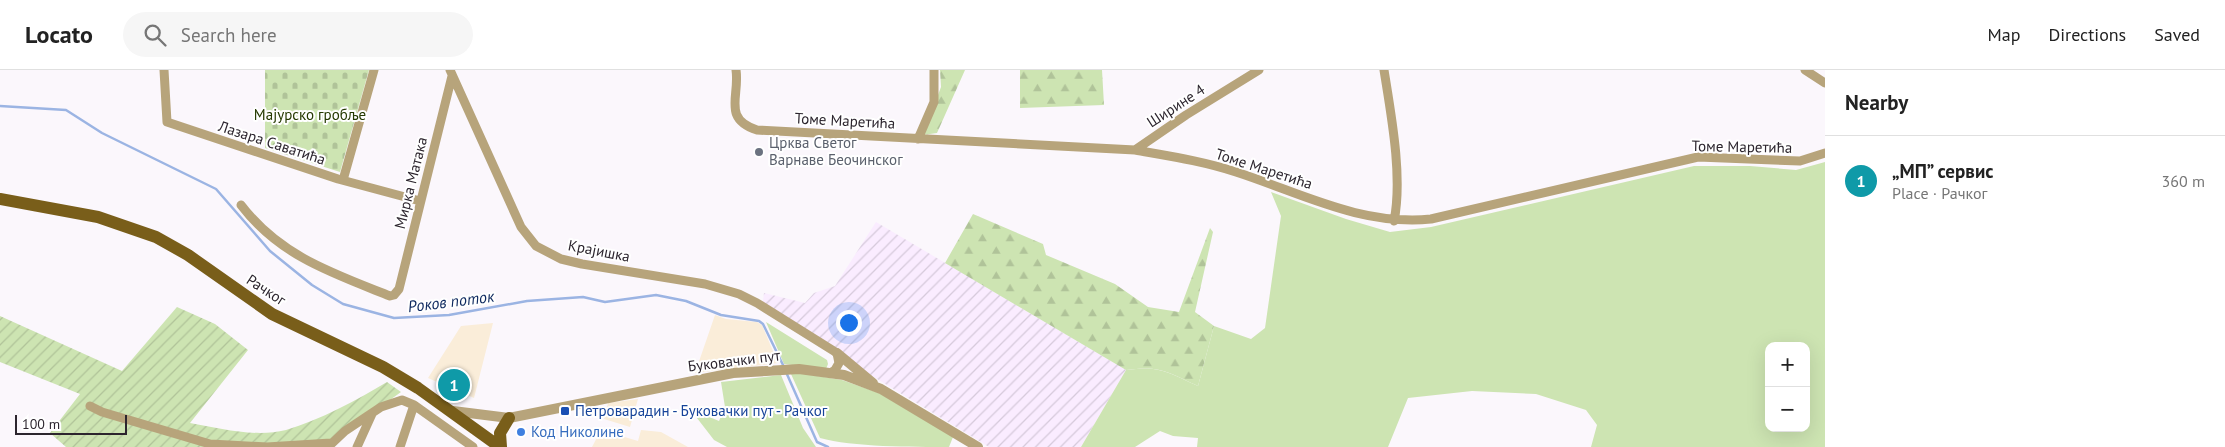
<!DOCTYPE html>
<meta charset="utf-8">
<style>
:root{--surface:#fff;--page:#f6f6f6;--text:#222;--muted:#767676;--line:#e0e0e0;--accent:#0f766e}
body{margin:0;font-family:"PT Sans",sans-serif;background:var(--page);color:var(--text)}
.controls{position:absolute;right:15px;bottom:15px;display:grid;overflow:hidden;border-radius:10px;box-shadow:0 5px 20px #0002}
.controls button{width:45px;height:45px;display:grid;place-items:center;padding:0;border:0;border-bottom:1px solid var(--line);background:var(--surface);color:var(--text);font:25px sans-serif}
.scale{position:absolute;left:15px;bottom:12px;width:112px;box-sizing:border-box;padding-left:5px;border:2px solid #2c252e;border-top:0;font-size:14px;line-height:18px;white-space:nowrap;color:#2c252e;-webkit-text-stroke:4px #fff;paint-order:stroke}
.you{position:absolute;left:848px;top:252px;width:18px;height:18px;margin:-12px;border:4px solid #fff;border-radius:50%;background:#1a73e8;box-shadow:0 0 0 8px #1a73e833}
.badge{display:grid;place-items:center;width:32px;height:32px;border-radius:50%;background:var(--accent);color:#fff;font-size:16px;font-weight:700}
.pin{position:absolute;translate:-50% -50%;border:2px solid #fff;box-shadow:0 1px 5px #0006}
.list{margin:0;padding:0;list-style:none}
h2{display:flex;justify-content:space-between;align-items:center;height:65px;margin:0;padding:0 20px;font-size:21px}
h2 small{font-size:16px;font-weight:400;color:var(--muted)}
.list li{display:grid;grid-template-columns:32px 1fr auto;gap:15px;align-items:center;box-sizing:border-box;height:90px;padding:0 20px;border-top:1px solid var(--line)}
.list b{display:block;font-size:19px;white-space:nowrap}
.list p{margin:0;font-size:16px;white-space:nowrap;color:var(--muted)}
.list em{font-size:16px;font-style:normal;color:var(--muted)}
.icon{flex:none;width:28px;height:28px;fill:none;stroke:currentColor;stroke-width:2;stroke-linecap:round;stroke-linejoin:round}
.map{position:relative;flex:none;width:1825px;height:377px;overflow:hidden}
header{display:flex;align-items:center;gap:30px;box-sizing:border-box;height:70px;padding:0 25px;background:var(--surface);border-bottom:1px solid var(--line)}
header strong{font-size:24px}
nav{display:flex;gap:28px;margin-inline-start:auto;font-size:18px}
.search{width:350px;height:45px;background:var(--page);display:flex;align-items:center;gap:12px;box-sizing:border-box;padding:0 18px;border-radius:28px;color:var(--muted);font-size:19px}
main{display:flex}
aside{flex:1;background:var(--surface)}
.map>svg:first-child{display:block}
</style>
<header>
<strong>Locato</strong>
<div class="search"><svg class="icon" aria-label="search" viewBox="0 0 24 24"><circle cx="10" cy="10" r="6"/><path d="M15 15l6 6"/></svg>Search here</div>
<nav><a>Map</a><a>Directions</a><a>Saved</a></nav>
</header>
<main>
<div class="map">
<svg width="1825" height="377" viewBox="0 0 1825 377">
<defs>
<pattern id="industrial-furrows" width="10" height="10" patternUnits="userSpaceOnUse" patternTransform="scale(1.25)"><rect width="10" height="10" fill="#faecff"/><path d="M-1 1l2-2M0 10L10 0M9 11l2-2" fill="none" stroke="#d6cadb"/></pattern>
<pattern id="forest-firs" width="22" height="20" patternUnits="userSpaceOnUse" patternTransform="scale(1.25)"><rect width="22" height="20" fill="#cde4b2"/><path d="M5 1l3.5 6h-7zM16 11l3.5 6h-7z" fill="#b0c399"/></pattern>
<pattern id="cemetery-stones" width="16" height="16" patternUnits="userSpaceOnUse" patternTransform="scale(1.25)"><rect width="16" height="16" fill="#cde4b2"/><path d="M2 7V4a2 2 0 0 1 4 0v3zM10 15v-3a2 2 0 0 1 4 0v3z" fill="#b0c399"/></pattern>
<pattern id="garden-furrows" width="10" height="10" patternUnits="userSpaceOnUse" patternTransform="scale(1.25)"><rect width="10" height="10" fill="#cde4b2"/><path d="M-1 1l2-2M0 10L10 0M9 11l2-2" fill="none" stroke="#b0c399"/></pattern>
</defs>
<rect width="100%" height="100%" fill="#fbf7fc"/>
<!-- commercial -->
<path fill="#faedd9" d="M715,245L726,249L757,252L762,255L778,293L695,303Z
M493,253L474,328L428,308L461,256Z
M638,329L630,357L604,349L608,333Z
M601,360L638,371L641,360L661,362L688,377H592Z"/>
<!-- industrial -->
<path fill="url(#industrial-furrows)" d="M876,152L1126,300L1081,377H989L762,239L764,223L805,233L814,223L835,216Z"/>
<!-- grass -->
<path fill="#cde4b2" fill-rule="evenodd" d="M1825,92V377H1591L1597,355L1586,340L1536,324L1472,321L1408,328L1388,377H1197L1198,368L1173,366L1160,361L1135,377H1081L1126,300C1159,295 1168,302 1198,316L1214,256L1251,269L1265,258L1281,146L1271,122L1346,149L1390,162L1431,157L1694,96H1750L1796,100ZM1769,276H1806V358H1769Z
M766,252L827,290L828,294L826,299L784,294Z
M799,303L842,310L879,323L953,367L949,377C913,377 852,377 820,368L791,304Z
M781,305L803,358L816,377H727L714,370L690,339L719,351L725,337L721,312Z"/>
<!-- forest -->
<path fill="url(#forest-firs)" d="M940,0H965L937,63L923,65L941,17Z
M1020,0H1102L1104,35L1020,38Z
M973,144L1043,174L1046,185L1115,214L1148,237L1179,242L1210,158L1213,162L1195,242L1214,256L1198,316C1168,302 1160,295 1126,300L945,193Z"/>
<!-- cemetery -->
<path fill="url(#cemetery-stones)" d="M265,0H369L340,102L265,78Z"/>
<!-- garden -->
<path fill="url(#garden-furrows)" d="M177,237L215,254L248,280L190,353C220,358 255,368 286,360C320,350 357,330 387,312L401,322L332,372L328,377H66L50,363L80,324L0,292V246L122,301Z"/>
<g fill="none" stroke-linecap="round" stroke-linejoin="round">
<!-- stream -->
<path stroke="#9bb4e3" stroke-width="2.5" d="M0,36L66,40L102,63L216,119L270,181L312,215L343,234L394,248L449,245L527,231L583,227L605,232L656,225L686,231L721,245L759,251L763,254L784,297
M786,302L817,372L828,377"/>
<!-- minor -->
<path stroke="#b7a47b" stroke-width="9" d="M164,0L167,52L338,109L420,131
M450,0L521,157L536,176L561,189L582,194L705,214L739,224L757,233L837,283L839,293L835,300L830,303
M736,0C740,26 722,49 757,60L1135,80C1169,86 1203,91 1236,102C1301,123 1361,156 1431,149L1698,87L1800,91L1825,83
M1384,0C1391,44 1403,107 1394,151
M1805,0L1825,13
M918,69L934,32V0
M1135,80L1186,45L1259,0
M343,110L374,0
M241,135C280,186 332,203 390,226L394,225L399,219L452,6
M90,336L102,342L210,374L267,377L331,373
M328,377L345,361L381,337L402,330L414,335L473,377
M357,377L372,344
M400,377L414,335"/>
<!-- tertiary -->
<path stroke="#b7a47b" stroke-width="10" d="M837,283L873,313
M453,341L509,348L733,303L799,299L844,305L881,319L978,377"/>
<!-- primary -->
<path stroke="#795e1a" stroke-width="12" d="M0,129L98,147L156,167L188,185L272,244L383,297L418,318L500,377
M501,377L500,363L509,348"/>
</g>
<!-- markers -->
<circle fill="#6b7280" stroke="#fff" stroke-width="2" cx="759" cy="82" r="5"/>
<rect fill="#1a4fb4" stroke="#fff" stroke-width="2" x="560" y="336" width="10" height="10" rx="2.5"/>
<circle fill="#3f7fe0" stroke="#fff" stroke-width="2" cx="521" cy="362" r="5"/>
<g text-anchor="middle" stroke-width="4" stroke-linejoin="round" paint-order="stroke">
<!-- street labels -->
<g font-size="15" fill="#2c252e" stroke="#fff">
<text transform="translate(1176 36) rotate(-33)" y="5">Ширине 4</text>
<text transform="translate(845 51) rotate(3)" y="5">Томе Маретића</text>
<text transform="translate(272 73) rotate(18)" y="5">Лазара Саватића</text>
<text transform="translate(1742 77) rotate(1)" y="5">Томе Маретића</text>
<text transform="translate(1264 99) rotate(18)" y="5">Томе Маретића</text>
<text transform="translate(411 113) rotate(-76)" y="5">Мирка Матака</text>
<text transform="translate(599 181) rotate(11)" y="5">Крајишка</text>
<text transform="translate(266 220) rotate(33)" y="5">Рачког</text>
<text transform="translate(734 291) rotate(-7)" y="5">Буковачки пут</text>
</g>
<!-- park labels -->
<g font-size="15" fill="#253901" stroke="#fff">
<text x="310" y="50">Мајурско гробље</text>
</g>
<!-- worship labels -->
<g font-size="15" fill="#5b616d" stroke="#fff" text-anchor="start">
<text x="769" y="78">Црква Светог<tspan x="769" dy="17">Варнаве Беочинског</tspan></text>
</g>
<!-- transit labels -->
<g font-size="15" fill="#164399" stroke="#fff" text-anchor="start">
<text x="575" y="346">Петроварадин - Буковачки пут - Рачког</text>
</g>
<!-- shop labels -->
<g font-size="15" fill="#366cbe" stroke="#fff" text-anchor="start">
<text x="531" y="367">Код Николине</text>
</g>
<!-- water labels -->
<g font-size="16" font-style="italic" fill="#0d285e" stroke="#fff">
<text transform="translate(451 231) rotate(-7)" y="6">Роков поток</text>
</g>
</g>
</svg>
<div class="controls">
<button>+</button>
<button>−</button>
</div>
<div class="scale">100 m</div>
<div class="you"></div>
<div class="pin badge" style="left:454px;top:315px;background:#0f9aa8">1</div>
</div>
<aside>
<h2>Nearby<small></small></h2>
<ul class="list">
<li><span class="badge" style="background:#0f9aa8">1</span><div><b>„МП” сервис</b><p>Place · Рачког</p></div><em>360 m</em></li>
</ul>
</aside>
</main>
